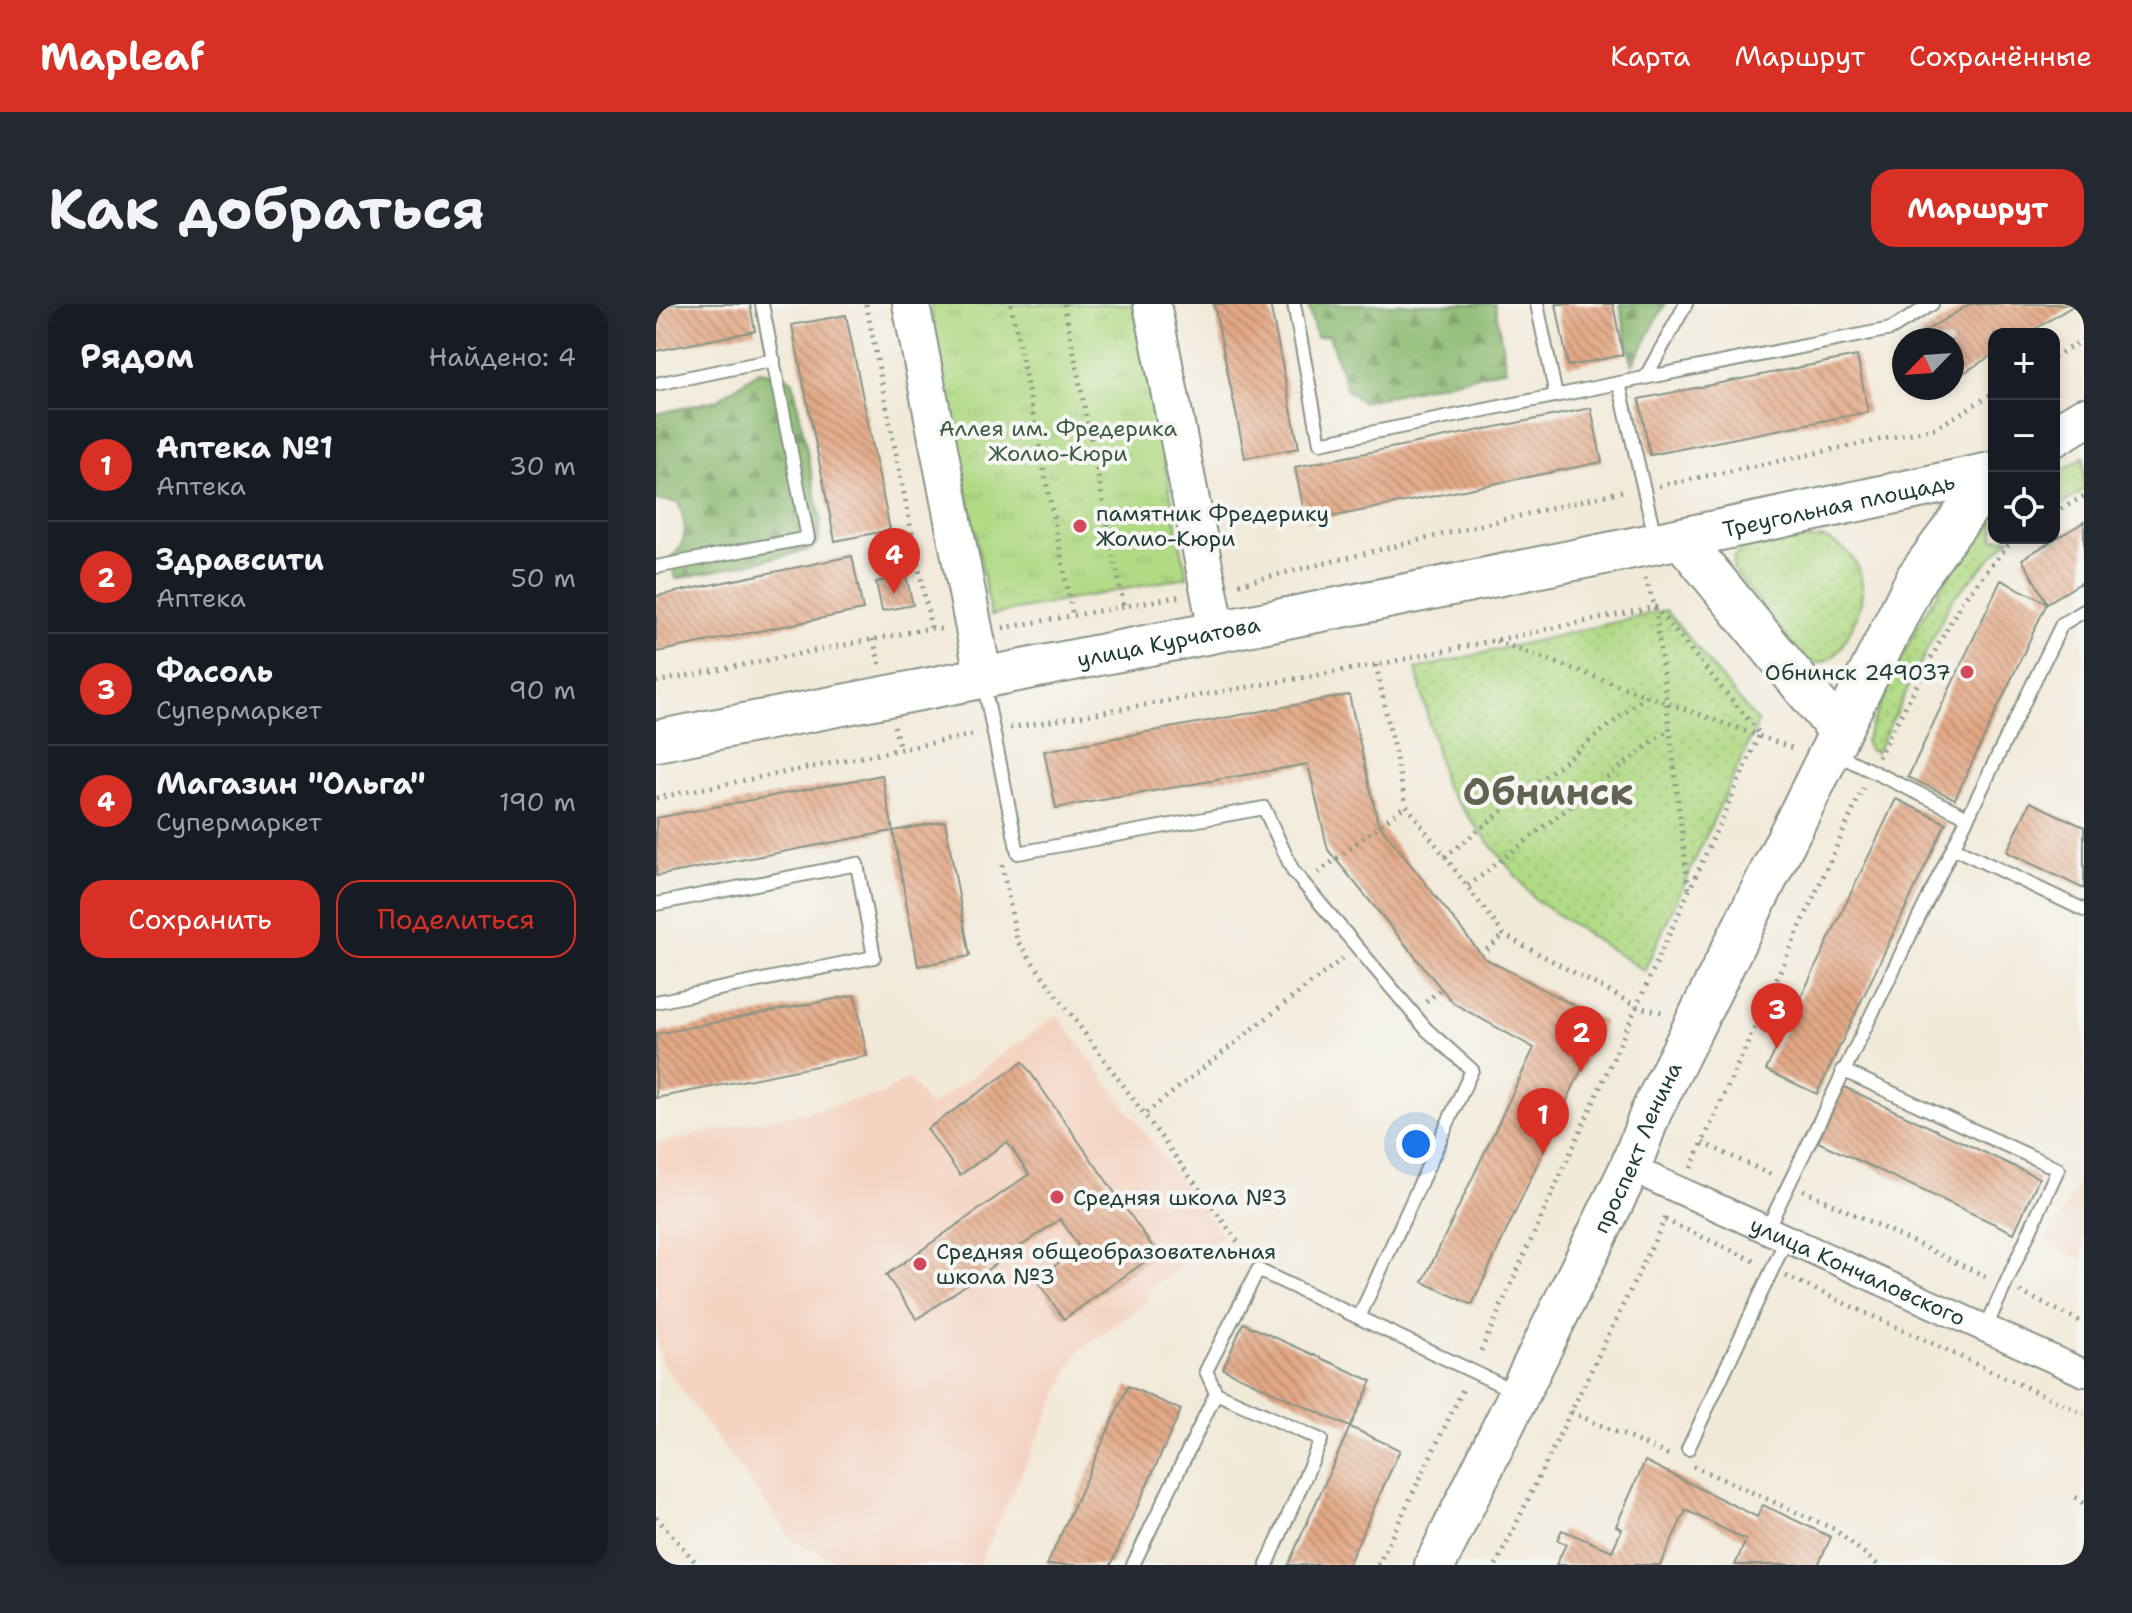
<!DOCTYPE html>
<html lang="ru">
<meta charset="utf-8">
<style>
:root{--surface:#171b24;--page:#242831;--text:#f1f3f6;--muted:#9ea1a6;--line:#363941;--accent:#d93025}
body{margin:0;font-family:"Shantell Sans",sans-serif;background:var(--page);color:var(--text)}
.controls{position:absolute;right:24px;top:24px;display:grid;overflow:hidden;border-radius:16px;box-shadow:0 4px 12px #0003}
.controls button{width:72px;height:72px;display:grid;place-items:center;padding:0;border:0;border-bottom:2px solid var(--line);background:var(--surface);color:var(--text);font:40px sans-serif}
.compass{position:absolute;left:1236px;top:24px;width:72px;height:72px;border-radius:50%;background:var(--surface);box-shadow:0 4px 12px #0003;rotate:245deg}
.you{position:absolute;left:760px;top:840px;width:28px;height:28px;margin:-20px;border:6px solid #fff;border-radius:50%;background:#1a73e8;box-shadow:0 0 0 12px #1a73e833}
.badge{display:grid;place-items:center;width:52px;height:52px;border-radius:50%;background:var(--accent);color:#fff;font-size:26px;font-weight:700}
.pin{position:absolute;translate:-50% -66px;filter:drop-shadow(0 2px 4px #0008)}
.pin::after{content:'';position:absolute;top:42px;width:28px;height:24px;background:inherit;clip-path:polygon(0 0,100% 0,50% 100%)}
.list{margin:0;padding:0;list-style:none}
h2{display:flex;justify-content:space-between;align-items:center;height:104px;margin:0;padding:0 32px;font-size:34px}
h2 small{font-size:26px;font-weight:400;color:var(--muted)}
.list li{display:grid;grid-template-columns:52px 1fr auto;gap:24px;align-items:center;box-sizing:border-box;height:112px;padding:0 32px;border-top:2px solid var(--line)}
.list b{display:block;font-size:30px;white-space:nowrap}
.list p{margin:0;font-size:26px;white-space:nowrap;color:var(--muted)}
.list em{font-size:26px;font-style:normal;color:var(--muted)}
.actions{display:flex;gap:16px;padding:24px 32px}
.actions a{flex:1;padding:18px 0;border:2px solid var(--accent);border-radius:24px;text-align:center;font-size:28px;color:var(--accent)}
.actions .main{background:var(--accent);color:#fff}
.icon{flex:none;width:44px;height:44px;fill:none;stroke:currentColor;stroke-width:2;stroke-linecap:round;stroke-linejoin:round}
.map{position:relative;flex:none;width:1428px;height:1261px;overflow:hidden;border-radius:24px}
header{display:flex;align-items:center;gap:48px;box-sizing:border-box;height:112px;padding:0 40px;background:var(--accent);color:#fff}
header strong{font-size:38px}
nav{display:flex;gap:44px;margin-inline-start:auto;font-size:28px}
.intro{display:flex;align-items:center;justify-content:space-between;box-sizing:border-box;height:192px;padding:0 48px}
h1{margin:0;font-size:56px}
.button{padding:20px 36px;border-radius:24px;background:var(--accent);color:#fff;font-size:28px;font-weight:700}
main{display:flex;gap:48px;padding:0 48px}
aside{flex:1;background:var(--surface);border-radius:24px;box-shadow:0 4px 12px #0003}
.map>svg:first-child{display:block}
</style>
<header>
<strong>Mapleaf</strong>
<nav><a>Карта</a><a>Маршрут</a><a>Сохранённые</a></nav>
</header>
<div class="intro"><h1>Как добраться</h1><a class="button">Маршрут</a></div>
<main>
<aside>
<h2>Рядом<small>Найдено: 4</small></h2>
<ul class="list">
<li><span class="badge">1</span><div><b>Аптека №1</b><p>Аптека</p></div><em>30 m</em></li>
<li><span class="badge">2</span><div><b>Здравсити</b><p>Аптека</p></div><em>50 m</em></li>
<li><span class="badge">3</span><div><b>Фасоль</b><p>Супермаркет</p></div><em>90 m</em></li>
<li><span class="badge">4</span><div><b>Магазин &quot;Ольга&quot;</b><p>Супермаркет</p></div><em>190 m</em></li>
</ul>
<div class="actions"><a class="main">Сохранить</a><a>Поделиться</a></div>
</aside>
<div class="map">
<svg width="1428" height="1261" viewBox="0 0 1428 1261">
<defs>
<pattern id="grass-dots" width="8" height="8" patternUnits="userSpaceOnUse" patternTransform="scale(2)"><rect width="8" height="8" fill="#b1da85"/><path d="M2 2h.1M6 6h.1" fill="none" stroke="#98bc73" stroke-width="1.8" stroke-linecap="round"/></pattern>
<pattern id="forest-firs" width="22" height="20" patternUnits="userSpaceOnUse" patternTransform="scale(2)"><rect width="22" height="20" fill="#8cba72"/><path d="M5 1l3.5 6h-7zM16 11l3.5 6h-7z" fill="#72985e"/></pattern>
<pattern id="park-tufts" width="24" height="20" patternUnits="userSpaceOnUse" patternTransform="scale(2)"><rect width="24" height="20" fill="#b1da85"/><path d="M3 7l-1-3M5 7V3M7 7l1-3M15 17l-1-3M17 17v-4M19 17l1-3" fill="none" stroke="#98bc73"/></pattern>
<pattern id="building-back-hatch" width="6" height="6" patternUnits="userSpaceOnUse" patternTransform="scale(2)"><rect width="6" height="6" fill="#e3a886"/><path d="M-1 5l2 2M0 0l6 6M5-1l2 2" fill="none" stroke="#b78a6e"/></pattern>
</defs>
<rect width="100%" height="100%" fill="#f6f6f2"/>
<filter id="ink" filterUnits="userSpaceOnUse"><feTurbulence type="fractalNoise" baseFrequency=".0125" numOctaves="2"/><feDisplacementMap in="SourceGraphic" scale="16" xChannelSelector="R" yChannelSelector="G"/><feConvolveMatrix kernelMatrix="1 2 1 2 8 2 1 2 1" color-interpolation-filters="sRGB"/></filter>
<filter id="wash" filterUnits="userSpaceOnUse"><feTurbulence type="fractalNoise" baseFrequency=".006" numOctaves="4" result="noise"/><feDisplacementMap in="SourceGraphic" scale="32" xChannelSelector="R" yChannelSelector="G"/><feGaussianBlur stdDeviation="1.8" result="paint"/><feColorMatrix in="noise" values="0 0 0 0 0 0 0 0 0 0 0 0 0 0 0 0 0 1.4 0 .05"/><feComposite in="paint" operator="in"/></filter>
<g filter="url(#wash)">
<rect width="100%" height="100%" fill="#f2ead9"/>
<!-- built -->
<path fill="#f4d3c1" d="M401,711L566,932L489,988L494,995L422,1048L322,1261H190L137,1237L5,1058L0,1038V840L226,791L252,774L274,803Z
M1428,869V957L1390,939Z"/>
<!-- grass -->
<path fill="url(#grass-dots)" stroke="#688c5c" stroke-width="2" d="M1428,153V186L1398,206V172Z
M1338,217V234H1354L1296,295L1220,449L1213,446L1209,437C1243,357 1275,280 1338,217Z
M1167,234C1212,250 1214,290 1194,327C1185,345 1179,357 1159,360L1147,354L1077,265L1078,252L1088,244Z
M1010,306L1102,419L988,667L879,596L789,483L760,365Z"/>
<!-- forest -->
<path fill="url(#forest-firs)" stroke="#567c53" stroke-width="2" d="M652,0H839L850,65L706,98L691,86L673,31L660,33Z
M964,0H1009L976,62Z
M103,67L129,71L137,77L165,217L162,238L154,246L20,275L15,255C33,236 31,222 22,198L0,196V110L61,96Z"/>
<!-- park -->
<path fill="url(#park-tufts)" stroke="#688c5c" stroke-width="2" d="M274,0H477L531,273L335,311Z"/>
<g id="blocks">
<!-- building -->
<path fill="url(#building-back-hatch)" d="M0,0H94L99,27L0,47Z
M558,0H614L643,144L589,154Z
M900,0H957L967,51L912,62Z
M1314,0H1420L1371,30H1338V50L1296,76V36H1268L1264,30Z
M190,11L234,226L179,237L136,21Z
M1201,52L1212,108L994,151L983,95Z
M935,104L946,158L650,218L639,163Z
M1428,218V277L1391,299L1366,255Z
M196,252L207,306L0,348V292Z
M250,272L257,301L226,307L220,278Z
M1345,276L1391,299L1299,495L1252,473Z
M693,391L722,519L828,654L948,717L816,1001L767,978L878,744L797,699L672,546L652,460L400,504L388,447Z
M226,471L237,527L0,572V514Z
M1240,495L1290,519L1161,790L1110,766Z
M1374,498L1428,523V585L1351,548Z
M289,517L314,652L262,662L237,527Z
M199,691L211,752L0,794V730Z
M367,758L501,949L408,1015L380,975L424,944L404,915L261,1015L230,971L373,870L351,838L304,871L271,825Z
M1188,783L1383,874L1358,929L1162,838Z
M587,1019L716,1077L694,1123L744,1146L692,1261H632L694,1123L567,1065Z
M472,1082L525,1106L455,1261H391Z
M989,1157L1101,1213L1107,1201L1175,1233L1162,1261H1079L1090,1236L1030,1206L1004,1261H900L910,1240L901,1236L906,1226L956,1247L966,1225L960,1222Z"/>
</g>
</g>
<g filter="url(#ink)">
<use href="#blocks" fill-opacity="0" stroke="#889486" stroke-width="2"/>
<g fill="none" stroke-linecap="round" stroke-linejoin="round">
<defs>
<path id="lane" d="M638,0L664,139L963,79L999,233
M881,0L900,92
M989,74L1030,0
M963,79L1235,25L1276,0
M0,80L118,56
M0,263L152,234L106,0
M328,381L362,549L608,504L637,567L771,726L816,766L704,1011
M1178,449L1312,513
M1298,544L1428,606
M0,600L201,560L218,653L0,698
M1186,766L1402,865L1330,1023
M1110,927L1406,320L1428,307
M1032,1145L1130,936
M477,1261L560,1089
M611,1261L665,1136L560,1089L550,1067L602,966L858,1087"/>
<g id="street">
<path id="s1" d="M974,864L1428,1069"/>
</g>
<path id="secondary" d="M255,0L328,376
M496,0L561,327"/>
<g id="primary">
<path d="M1398,132L1428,114"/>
<path d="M1026,235L1183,427"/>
<path id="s2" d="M0,437C447,351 893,264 1338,168"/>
<path id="s3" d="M779,1261L974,864L995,808L1261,273L1338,169"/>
</g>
</defs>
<!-- lane casing -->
<use href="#lane" stroke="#889486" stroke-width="16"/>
<!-- street casing -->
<use href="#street" stroke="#889486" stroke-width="30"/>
<!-- secondary casing -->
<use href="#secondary" stroke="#889486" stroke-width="40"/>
<!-- primary casing -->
<use href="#primary" stroke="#889486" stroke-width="44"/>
<!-- path -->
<path stroke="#889486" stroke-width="5" stroke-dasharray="2 6" stroke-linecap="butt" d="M210,0L275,324
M355,0L417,312
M408,0L468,303
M1398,53L1428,35
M1003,182L1280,124L1338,89
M1398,209L1428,192
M989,274L999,303L1033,588
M583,280L970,186
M347,324L526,292
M217,335L224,361
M840,337L1139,445
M720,361L750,501L848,631L982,703L1006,708
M0,378L275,324L290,326
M238,422L244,445
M354,424L720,361L999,303L1104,430L823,1051
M1222,453L1306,297L1358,234
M0,494L321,430
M789,553L991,391
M346,561L361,637L593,953
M662,569L750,501
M812,582L1012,426
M825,651L848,631
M770,698L784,686
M490,809L687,654
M1047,839L1116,871
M1035,864L1207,484
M1147,886L1333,974
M1009,916L1103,959
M1130,972L1428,1110
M1364,988L1428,1019
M915,1108L1017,1153
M1037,1162L1178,1225L1222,1261
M1419,1193L1428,1200
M0,1213L42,1261
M722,1261L809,1081
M840,1261L1012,909"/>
<!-- lane -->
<use href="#lane" stroke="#fff" stroke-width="12"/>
<!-- street -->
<use href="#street" stroke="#fff" stroke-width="26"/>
<!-- secondary -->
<use href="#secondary" stroke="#fff" stroke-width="36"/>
<!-- primary -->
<use href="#primary" stroke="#fff" stroke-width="40"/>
</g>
</g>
<!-- markers -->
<g fill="#d1495b" stroke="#f6f6f2" stroke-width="3">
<circle cx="424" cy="222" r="8"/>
<circle cx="1311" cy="368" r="8"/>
<circle cx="401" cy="893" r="8"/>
<circle cx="264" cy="960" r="8"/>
</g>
<g text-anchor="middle" stroke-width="8" stroke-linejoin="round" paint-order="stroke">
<!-- park labels -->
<g font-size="22" fill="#3c5c44" stroke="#f6f6f2">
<text x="402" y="132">Аллея им. Фредерика<tspan x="402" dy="25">Жолио-Кюри</tspan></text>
</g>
<!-- street labels -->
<g font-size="22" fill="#1f3d34" stroke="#f6f6f2">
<text dy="8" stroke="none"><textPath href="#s2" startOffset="1206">Треугольная площадь</textPath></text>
<text dy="8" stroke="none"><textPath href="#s2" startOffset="522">улица Курчатова</textPath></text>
<text dy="8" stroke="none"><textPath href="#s3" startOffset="464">проспект Ленина</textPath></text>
<text dy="8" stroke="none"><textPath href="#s1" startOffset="250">улица Кончаловского</textPath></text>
</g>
<!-- poi labels -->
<g font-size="22" fill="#1f3d34" stroke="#f6f6f2" text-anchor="start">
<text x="440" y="217">памятник Фредерику<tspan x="440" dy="25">Жолио-Кюри</tspan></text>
<text x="1295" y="376" text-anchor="end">Обнинск 249037</text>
<text x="417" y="901">Средняя школа №3</text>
<text x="280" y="955">Средняя общеобразовательная<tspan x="280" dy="25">школа №3</tspan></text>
</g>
<!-- town labels -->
<g font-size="38" font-weight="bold" fill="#646251" stroke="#f6f6f2">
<text x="892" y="501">Обнинск</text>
</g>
</g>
</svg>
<div class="controls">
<button>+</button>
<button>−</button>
<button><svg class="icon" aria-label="locate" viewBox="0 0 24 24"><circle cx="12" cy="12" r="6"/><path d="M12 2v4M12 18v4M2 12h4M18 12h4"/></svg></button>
</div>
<svg class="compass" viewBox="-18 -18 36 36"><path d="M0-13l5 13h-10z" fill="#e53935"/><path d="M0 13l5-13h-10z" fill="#9ea1a6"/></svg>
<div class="you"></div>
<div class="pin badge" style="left:887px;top:850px">1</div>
<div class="pin badge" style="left:925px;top:768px">2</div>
<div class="pin badge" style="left:1121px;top:745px">3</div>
<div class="pin badge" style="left:238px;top:290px">4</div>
</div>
</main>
